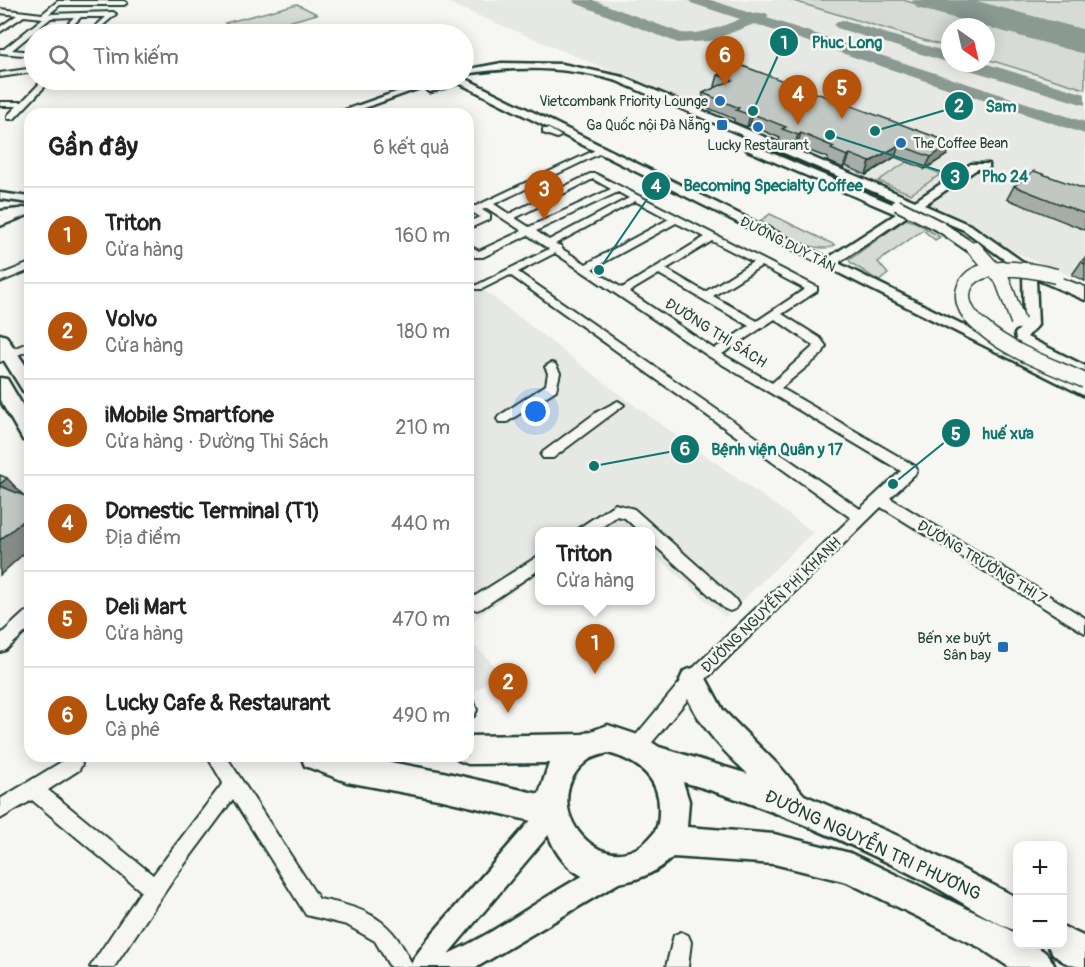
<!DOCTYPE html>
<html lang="vi">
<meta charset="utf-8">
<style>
:root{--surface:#fff;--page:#f2f2f2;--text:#222;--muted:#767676;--line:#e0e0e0;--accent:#b45309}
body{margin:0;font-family:Pangolin,sans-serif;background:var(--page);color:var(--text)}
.controls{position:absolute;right:18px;bottom:18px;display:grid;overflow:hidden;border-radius:12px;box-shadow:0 3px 15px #0003}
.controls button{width:54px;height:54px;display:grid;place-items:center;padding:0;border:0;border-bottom:2px solid var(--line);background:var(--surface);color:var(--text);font:30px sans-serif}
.compass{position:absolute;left:941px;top:18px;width:54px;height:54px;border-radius:50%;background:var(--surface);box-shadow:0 3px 15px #0003;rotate:146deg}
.you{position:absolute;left:536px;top:412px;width:21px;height:21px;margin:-15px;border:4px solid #fff;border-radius:50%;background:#1a73e8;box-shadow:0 0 0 9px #1a73e833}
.badge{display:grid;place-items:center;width:39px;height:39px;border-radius:50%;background:var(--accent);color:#fff;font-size:20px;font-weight:700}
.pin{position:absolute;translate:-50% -50px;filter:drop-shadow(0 2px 3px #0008)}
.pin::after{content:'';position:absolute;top:32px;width:21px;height:18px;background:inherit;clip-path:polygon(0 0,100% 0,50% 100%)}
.popup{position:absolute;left:535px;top:527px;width:120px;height:78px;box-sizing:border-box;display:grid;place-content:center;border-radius:12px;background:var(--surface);filter:drop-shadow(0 2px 4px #0005);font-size:20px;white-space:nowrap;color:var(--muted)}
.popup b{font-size:22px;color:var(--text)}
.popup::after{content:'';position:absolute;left:50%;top:100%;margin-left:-12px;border:12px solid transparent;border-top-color:var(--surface)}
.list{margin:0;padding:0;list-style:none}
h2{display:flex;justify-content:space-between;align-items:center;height:78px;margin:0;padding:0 24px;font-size:26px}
h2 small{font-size:20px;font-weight:400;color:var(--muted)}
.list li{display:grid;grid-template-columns:39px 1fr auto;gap:18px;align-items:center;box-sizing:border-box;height:96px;padding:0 24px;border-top:2px solid var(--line)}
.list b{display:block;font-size:22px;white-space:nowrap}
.list p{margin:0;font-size:20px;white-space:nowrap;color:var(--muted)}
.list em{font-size:20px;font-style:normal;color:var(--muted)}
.icon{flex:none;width:33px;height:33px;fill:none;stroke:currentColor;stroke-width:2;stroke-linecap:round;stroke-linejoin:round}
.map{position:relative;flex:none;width:1085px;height:967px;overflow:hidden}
.search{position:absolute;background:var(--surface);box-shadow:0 3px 15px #0003;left:24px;top:24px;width:450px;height:66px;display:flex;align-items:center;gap:15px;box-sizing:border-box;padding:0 21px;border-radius:33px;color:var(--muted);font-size:22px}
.panel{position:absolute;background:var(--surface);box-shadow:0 3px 15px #0003;left:24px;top:108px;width:450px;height:654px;border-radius:18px}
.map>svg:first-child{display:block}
</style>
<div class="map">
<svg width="1085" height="967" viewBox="0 0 1085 967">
<rect width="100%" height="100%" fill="#f6f6f2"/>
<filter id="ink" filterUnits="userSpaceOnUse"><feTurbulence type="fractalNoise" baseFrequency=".0167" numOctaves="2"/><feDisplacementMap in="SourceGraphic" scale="12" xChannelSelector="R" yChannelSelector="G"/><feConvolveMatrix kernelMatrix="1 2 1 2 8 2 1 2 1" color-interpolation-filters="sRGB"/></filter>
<g filter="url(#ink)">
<!-- built -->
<path fill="#e6e8e4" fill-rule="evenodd" d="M441,0H1085V282L1000,246L982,229L934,210L927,203ZM950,27H986V63H950Z
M468,275L485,287L482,289L627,400L813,532L725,617L651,552L650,532H540L539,573L468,624Z
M468,639L500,671L468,697Z"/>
<!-- green -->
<path fill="#d6dbd6" stroke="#7a8c85" stroke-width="1.5" d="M790,0H903L1085,52V89L986,59V27H950V48Z
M968,0H1085V31Z
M297,4L317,14L244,34L225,23Z
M908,161L941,174L911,194L878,181Z
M770,214L835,245C817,257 778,230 760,221Z
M906,219L917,223L940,237L935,240L923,230L878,262L888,274L879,281L851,263L849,260Z"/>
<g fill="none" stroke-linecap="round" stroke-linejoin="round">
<!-- taxiway -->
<path fill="#8a9a93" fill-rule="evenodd" d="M573,0H593L681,33C702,35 720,27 740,19L691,3L689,0H711L753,14L766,13L769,16L767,18L1085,122V134L754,24L710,41L678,43L575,3Z
M842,20L950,53V63L837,28L834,25L837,22Z
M958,63H984L1085,94V105L960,67Z"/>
<!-- runway -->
<path fill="#8a9a93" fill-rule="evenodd" d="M912,0H973L1085,30V54L917,8Z"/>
<defs>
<path id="minor" d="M58,1H124L127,3L124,5H60L49,14L113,12L116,14L93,34H87L106,17H81L64,34H58L74,17L51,18L12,50L34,52V56L0,53V49H4L43,18L24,16L0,32V27L17,15L0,13V9L42,14Z
M34,68V72L0,77V73Z
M43,80H51L14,119H8V115L17,106H0V102H22Z
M543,129H549L561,136L557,138L543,133Z
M602,147L606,149L605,151L494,204L509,214L590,174H596L817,287V291L782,314L820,338L826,346L822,354L781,388L915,466L917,470L915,474L890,498L1085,618V633L881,507L699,686L644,752L638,755L632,752L629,746L632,740L687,674L851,518L510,275L482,289H474L473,287L549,249L528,235L483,257H475L468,252V245L479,251L522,231L487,208L482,210L490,215V219L468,229V222L480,217L469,210V206H476ZM593,179L611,189L529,227L515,218ZM618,192L629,198L549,240L536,231ZM635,201L669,219L586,264L562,249L561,246L555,244ZM676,223L705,237L622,288L592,269ZM712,241L753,262L705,292L666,269ZM555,253L710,357L901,471L860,509L518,272ZM761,266L805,289L757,321L713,296ZM659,274L749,326L714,349L629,292ZM775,319L814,346L772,383L722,354Z
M30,263V270L0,282V275Z
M1045,272L1085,287V294L1041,277L1040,275Z
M30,342V350L0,362V354Z
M551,363L555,364L560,373L556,390L507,422H499L497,419L499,416L546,385L548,373L545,367Z
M618,401L624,405L553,458H543L541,455L543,452L597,412Z
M615,504L634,509L735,599L738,604L735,609L730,611L725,609L650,541V532H640L625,518L617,516L595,532H577L579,528Z
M540,555V569L482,608L477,610L472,608L469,603L472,598Z
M30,611V628L6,650L0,652V635L24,613Z
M468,700L474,702L477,710L474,716L468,718Z
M71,756L79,758L82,764L79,770L48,790L153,875L223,783L207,756H226L319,899C367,908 393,919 413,967H390L375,941L347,925L306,915L233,799L175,877L114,967H90L141,891L32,800L0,819V799Z
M681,932L688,935L691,942L688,967H666L674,935Z"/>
<path id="tertiary" d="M502,63L562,64L623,77L915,201L971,164H989V168L977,169L924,205L972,226L1033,269L1085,291V300L1036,279L1038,325L1027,337L1085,366V377L1017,343L1015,334L1024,324L1023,273L964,230L916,210L838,263L1085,385V396L459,83L430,92L426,89L452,80L464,78L828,258L896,214L747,150V146H755L904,209L907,206L617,81C565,66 516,66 464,74V70Z
M413,86L420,88L348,114H334Z
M0,193L30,197V203L0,199Z
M30,208V214L0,217V211Z
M553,801L561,804L564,812L561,820L448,954C507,928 556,885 614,861L622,865L626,873L622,881L477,967H410L414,958L431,935L545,804Z"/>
<path id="primary" d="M23,208L28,209L30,212L28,215L0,226V217Z
M0,334L6,336L30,372V392L23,391L0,354Z
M0,378L7,379L30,418V442L23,440L0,400Z
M693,668L702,671L723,710L781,768L804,795L898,836L1018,898V932C984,918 953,896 921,879C844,840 765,805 683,782L689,801L687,827L774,834L850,853L1001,925L1018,935V944C1036,944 1048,950 1055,967H1009L979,947L847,882L774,864L673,857C645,884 598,895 567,865C555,853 550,840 544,824L443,800L347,782L305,766L301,756H358L443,772L539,794L549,763L468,764L458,760L457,756H468V736L583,734L608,725L644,737L659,747L748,774C716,744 696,722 680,680L684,671ZM608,753C638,761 661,778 659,812C659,820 658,827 654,833C607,893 531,804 587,761C592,757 601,755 608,753Z
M1062,926L1085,937V967C1070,967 1053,959 1047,944H1062Z"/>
</defs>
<!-- minor casing -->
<use href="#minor" stroke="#1f3d34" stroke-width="4"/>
<!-- tertiary casing -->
<use href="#tertiary" stroke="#1f3d34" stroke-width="5"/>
<!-- primary casing -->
<use href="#primary" stroke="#1f3d34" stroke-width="5"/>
<!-- minor -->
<use href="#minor" fill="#f6f6f2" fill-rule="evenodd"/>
<!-- tertiary -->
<use href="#tertiary" fill="#f6f6f2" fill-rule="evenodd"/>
<!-- primary -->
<use href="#primary" fill="#f6f6f2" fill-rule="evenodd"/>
<defs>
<path id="tertiary-bridge-far1" d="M897,205L941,227L976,251"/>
<path id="tertiary-bridge" d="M975,249L1002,279L1018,322
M1056,276C1032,270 967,257 963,294C962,308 973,321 983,328C1012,353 1051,365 1085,381"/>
</defs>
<!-- tertiary-bridge-far1 casing -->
<use href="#tertiary-bridge-far1" stroke="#1f3d34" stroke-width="14" stroke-linecap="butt"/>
<!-- tertiary-bridge casing -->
<use href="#tertiary-bridge" stroke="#1f3d34" stroke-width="17" stroke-linecap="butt"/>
<!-- tertiary-bridge-far1 -->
<use href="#tertiary-bridge-far1" stroke="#f6f6f2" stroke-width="10"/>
<!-- tertiary-bridge -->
<use href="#tertiary-bridge" stroke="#f6f6f2" stroke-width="14"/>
</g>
<!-- wall -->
<path fill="#a6aca8" stroke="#1f3d34" stroke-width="1.5" d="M718,75L952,143L947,155L925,169L895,157L866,175L846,166L843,168L827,161L828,158L797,146L794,147L779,141L780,138L750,125L747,127L734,122V119L701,105L703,93L717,87L715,86Z
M1014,186L1085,189V230L1007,199Z
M1085,258V281L1072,275L1081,262Z"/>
<!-- shaded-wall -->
<path fill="#878c88" stroke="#1f3d34" stroke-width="1.5" d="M753,114L750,125L747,127L750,115Z
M801,133L797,146L794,147L798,135Z
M952,143L947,155L925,169L931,157Z
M899,145L895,157L866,175L870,162Z
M850,154L846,166L843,168L847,156Z
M7,478L25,497L0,487V484Z
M30,515V548L0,575V540Z"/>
<!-- building -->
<path fill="#c1c8c3" stroke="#1f3d34" stroke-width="1.5" d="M740,65L952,143L931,157L899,145L870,162L850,154L847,156L831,149L834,147L801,133L798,135L782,129L786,127L753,114L750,115L736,110L739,108L703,93L732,80L718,75Z
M1034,171L1085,189V214L1014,186Z
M1085,258V264L1081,262Z
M0,475L7,478L0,484Z
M0,486L30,498V515L0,540Z"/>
</g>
<!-- markers -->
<g fill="#1f6fb2" stroke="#f6f6f2" stroke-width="2">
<circle cx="720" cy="101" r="6"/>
<rect x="716" y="119" width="12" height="12" rx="3"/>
<circle cx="758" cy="127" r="6"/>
<circle cx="901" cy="143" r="6"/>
<rect x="997" y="641" width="12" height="12" rx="3"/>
</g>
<g text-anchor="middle" stroke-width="5" stroke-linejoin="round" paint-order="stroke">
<!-- far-poi labels -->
<g font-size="14" fill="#1f3d34" stroke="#f6f6f2" text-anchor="end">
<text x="708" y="106">Vietcombank Priority Lounge</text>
<text x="710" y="130">Ga Quốc nội Đà Nẵng</text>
<text x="913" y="148" text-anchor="start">The Coffee Bean</text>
<text x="758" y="150" text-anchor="middle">Lucky Restaurant</text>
</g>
<!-- far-street labels -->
<g font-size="14" fill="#1f3d34" stroke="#f6f6f2">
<text transform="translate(788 244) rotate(27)" y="5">ĐƯỜNG DUY TÂN</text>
</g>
<!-- street labels -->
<g font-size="15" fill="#1f3d34" stroke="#f6f6f2">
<text transform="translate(716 333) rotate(32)" y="5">ĐƯỜNG THI SÁCH</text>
<text transform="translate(982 562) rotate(31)" y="5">ĐƯỜNG TRƯỜNG THI 7</text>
<text transform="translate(771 605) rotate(-44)" y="5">ĐƯỜNG NGUYỄN PHI KHANH</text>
</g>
<!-- poi labels -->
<g font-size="15" fill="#1f3d34" stroke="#f6f6f2" text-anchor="end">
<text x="991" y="643">Bến xe buýt<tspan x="991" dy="17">Sân bay</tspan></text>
</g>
<!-- near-street labels -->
<g font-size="18" fill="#1f3d34" stroke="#f6f6f2">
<text transform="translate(873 845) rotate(25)" y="6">ĐƯỜNG NGUYỄN TRI PHƯƠNG</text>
</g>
</g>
<!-- callouts -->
<path fill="none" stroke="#0f766e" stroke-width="2" d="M753 111L784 42M875 131L959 106M830 135L955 176M599 270L656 186M893 484L956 433M594 466L685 449"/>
<g fill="#0f766e" stroke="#f6f6f2" stroke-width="2">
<circle cx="753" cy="111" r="6"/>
<circle cx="875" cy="131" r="6"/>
<circle cx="830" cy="135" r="6"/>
<circle cx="599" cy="270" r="6"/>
<circle cx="893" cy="484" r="6"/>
<circle cx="594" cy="466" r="6"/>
<circle cx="784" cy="42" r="15"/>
<circle cx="959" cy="106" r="15"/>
<circle cx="955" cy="176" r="15"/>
<circle cx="656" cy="186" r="15"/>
<circle cx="956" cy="433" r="15"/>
<circle cx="685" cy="449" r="15"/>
</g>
<g font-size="18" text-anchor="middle" font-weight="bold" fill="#fff">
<text x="784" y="49">1</text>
<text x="959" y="112">2</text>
<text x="955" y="183">3</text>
<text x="656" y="192">4</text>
<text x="956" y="440">5</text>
<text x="685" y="455">6</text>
</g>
<g font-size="16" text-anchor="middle" font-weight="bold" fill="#0f766e" stroke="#f6f6f2" stroke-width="5" stroke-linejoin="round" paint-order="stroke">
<text x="847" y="48">Phuc Long</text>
<text x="1001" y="112">Sam</text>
<text x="1005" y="182">Pho 24</text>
<text x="773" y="191">Becoming Specialty Coffee</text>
<text x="1008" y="439">huế xưa</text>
<text x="777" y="455">Bệnh viện Quân y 17</text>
</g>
</svg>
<div class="controls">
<button>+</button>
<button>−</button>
</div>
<svg class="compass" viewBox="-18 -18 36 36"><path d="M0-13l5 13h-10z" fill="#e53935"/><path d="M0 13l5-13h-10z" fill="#767676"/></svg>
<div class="you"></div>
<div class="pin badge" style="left:595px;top:674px">1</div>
<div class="popup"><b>Triton</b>Cửa hàng</div>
<div class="pin badge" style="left:508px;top:713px">2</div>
<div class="pin badge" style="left:544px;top:220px">3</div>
<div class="pin badge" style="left:798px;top:125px">4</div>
<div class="pin badge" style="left:842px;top:119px">5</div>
<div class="pin badge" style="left:725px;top:86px">6</div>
<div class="search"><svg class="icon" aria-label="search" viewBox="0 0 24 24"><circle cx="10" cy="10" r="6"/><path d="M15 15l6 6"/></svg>Tìm kiếm</div>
<section class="panel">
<h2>Gần đây<small>6 kết quả</small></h2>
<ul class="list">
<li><span class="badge">1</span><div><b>Triton</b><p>Cửa hàng</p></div><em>160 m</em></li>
<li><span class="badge">2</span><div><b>Volvo</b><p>Cửa hàng</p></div><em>180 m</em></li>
<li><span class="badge">3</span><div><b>iMobile Smartfone</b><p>Cửa hàng · Đường Thi Sách</p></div><em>210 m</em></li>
<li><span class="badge">4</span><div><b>Domestic Terminal (T1)</b><p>Địa điểm</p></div><em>440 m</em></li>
<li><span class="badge">5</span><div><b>Deli Mart</b><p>Cửa hàng</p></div><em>470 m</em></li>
<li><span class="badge">6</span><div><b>Lucky Cafe &amp; Restaurant</b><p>Cà phê</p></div><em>490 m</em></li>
</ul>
</section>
</div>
